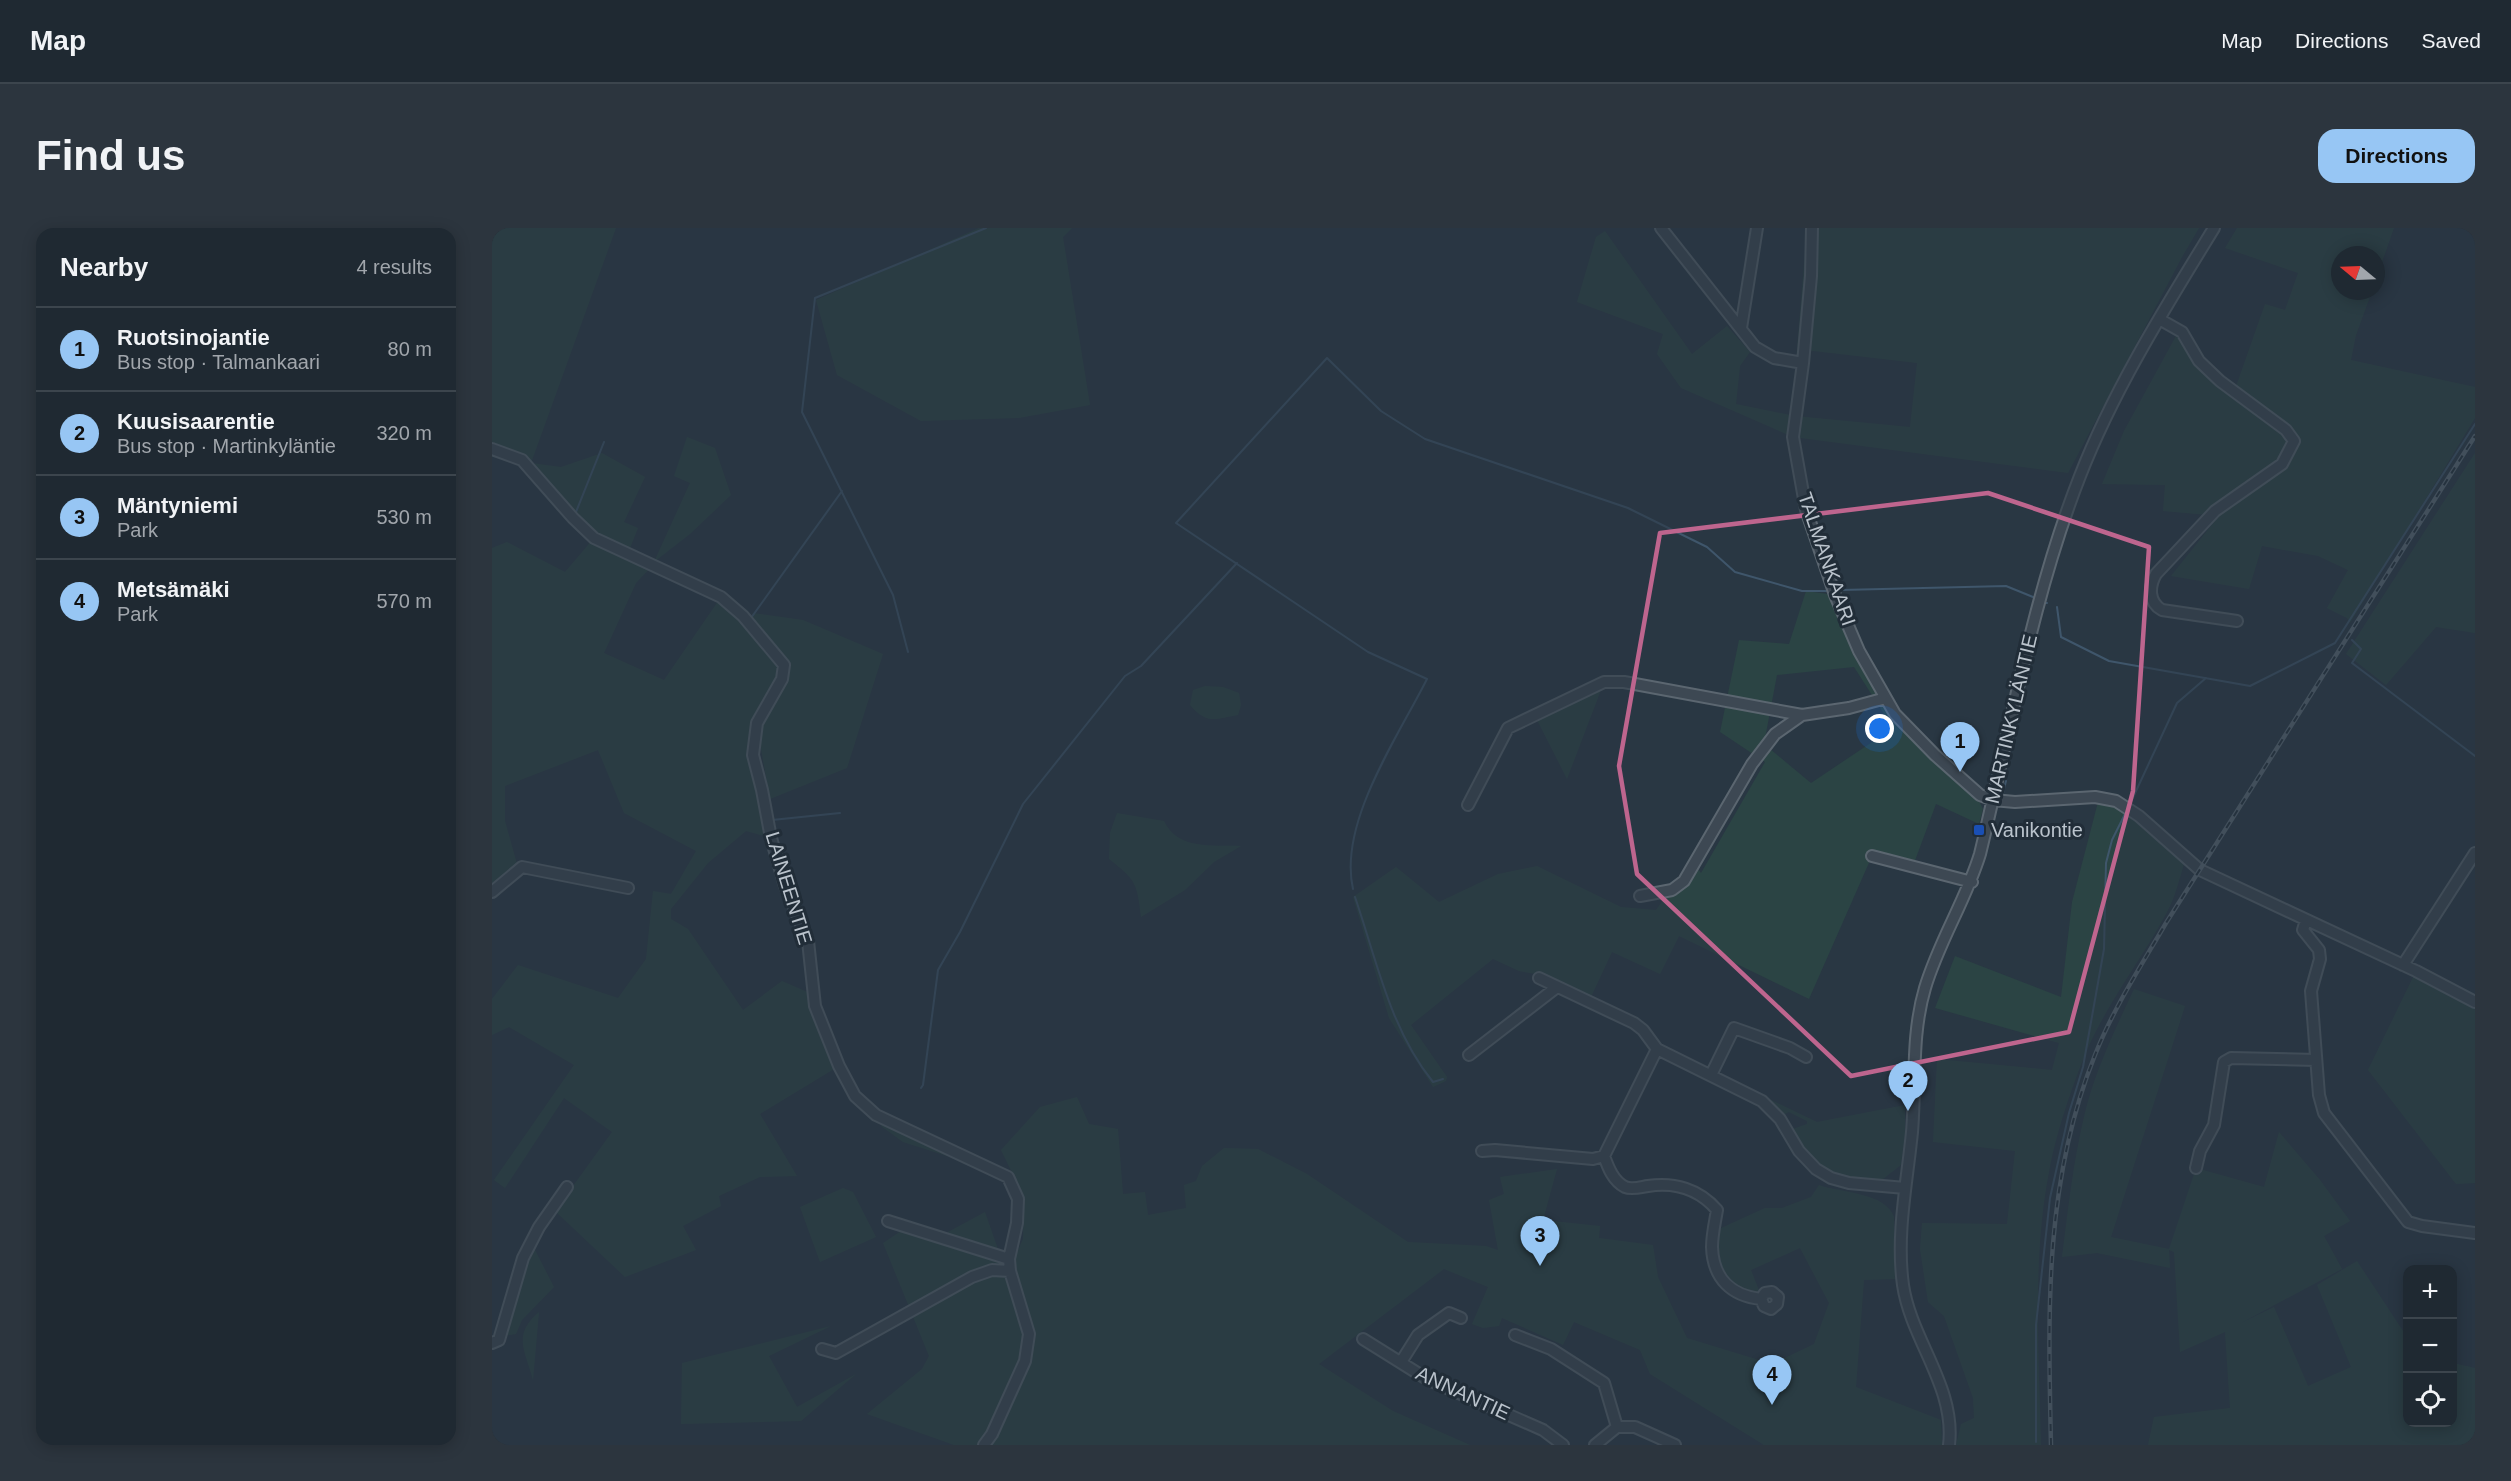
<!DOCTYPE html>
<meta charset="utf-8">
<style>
:root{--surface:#1f2932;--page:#2c353e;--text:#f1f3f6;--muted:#a1a6ac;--line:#3c454d;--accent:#97c6f4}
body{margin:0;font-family:Arial,sans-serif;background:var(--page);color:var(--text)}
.controls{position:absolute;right:18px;bottom:18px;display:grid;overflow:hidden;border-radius:12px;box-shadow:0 3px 15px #0003}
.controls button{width:54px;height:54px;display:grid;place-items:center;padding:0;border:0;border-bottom:2px solid var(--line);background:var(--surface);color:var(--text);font:30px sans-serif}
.compass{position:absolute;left:1839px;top:18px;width:54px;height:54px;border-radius:50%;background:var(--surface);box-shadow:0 3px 15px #0003;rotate:289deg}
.you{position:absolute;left:1388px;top:501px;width:21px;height:21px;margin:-15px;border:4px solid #fff;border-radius:50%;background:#1a73e8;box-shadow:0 0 0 9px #1a73e833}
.badge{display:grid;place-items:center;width:39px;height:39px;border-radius:50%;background:var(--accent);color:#111;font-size:20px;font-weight:700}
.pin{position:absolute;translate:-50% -50px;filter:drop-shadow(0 2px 3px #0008)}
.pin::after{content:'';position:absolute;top:32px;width:21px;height:18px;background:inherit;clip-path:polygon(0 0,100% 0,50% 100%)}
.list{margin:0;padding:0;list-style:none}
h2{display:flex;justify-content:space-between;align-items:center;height:78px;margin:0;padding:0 24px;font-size:26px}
h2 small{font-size:20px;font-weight:400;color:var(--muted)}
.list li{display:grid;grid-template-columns:39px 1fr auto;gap:18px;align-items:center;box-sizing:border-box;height:84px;padding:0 24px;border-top:2px solid var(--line)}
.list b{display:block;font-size:22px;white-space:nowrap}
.list p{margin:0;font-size:20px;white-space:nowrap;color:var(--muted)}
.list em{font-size:20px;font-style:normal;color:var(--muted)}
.icon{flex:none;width:33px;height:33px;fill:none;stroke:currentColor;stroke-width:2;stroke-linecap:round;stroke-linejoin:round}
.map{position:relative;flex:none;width:1983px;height:1217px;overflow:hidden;border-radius:18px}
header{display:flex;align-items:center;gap:36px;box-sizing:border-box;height:84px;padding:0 30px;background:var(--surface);border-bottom:2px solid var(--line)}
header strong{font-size:28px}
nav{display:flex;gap:33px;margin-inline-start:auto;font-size:21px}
.intro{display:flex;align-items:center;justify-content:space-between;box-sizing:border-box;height:144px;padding:0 36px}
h1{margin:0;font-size:42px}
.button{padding:15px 27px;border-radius:18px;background:var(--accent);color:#111;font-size:21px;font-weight:700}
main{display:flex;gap:36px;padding:0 36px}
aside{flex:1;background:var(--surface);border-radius:18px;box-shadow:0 3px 15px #0003}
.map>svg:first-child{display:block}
</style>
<header>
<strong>Map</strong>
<nav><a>Map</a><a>Directions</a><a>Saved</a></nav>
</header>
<div class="intro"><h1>Find us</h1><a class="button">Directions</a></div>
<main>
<aside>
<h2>Nearby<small>4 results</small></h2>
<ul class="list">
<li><span class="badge">1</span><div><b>Ruotsinojantie</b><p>Bus stop · Talmankaari</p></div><em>80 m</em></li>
<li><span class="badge">2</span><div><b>Kuusisaarentie</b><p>Bus stop · Martinkyläntie</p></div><em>320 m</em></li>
<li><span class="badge">3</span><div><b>Mäntyniemi</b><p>Park</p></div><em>530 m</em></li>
<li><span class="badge">4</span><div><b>Metsämäki</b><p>Park</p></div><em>570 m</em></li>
</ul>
</aside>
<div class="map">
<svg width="1983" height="1217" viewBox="0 0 1983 1217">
<rect width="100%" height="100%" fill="#293743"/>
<!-- green -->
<path fill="#2b4444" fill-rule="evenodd" d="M0,0H124L39,235L69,239L110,225L153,249L132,294L146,300L136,325L161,337L144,355L112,425L172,452L229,369L257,392L261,385L311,392L391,426L355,540L278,571L265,499L261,527L279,610L254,603L216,635L179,681V691L196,701L251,782L290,753L320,766L347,838L268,886L305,948L268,949L227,968L229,978L191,998L204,1022L133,1049L63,983L120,904L72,870L13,960L2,952L82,837L17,799L0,807V771L26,737L126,770L154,731L161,663L179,666L204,623L132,585L106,522L13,558V593L25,636L0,656V320L15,314L73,344L102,310L30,232L0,229Z
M487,0H580L571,9L598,177L527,190L429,193L345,147L324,72Z
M1315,0H1707L1690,29L1576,245L1301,209L1189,160L1165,126L1171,106L1085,74L1104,9L1113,3L1200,126L1235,98L1258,124L1248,138L1244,176L1303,188L1418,199L1425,135L1313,122L1304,133Z
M1745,0H1902L1884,51V27H1848V63H1880L1864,107L1859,132L1983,159V190L1858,395L1855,390L1835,380L1856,342L1826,328L1770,318L1757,361L1679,348L1727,288L1671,283L1673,257L1610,256L1632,203L1684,108L1690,111L1741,167L1773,76L1793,82L1806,45L1733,20Z
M195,209L223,220L239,267L198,306L162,334L198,255L182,248Z
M1983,225V405L1944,399L1894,457L1854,426Z
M1314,363L1343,367L1362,423L1404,496L1411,504L1417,506L1449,540L1487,573L1491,581L1487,596L1444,576L1421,638L1380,628L1317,771L1187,708L1168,746L1120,724L1099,769L1049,747L1027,743L1001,731L919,797L955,849L954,853L941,859L897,790L861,669L904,639L947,674L1006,646L1045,638L1129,679L1164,682L1199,632L1209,645L1273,534L1228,504L1247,412L1297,416ZM1362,439L1401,500L1319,555L1272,516L1285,447Z
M1112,454L1075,551L1043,488Z
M713,458L731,459L747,465L749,477L746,487C723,491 715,497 698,477L701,462Z
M1603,569L1647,588L1692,636C1687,652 1683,670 1675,684C1650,731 1617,772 1595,822C1580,858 1564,905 1557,944C1540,1031 1547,1128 1549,1217H1464L1469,1196L1482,1190L1481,1170L1452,1088L1436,1074L1428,1021L1430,995L1515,996L1523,923L1441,914L1445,831L1560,842L1567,815L1443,780L1463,728L1569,769L1580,674L1606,574Z
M625,585L672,593C685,622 721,617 749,618L722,634L693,662L649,689C645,655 644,652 617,631L618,605Z
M1924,743L1983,774V955L1964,956L1876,842Z
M1642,761L1693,778L1619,1009L1677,1021L1704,940L1772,959L1787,904L1828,952L1858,993L1832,1008L1850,1041L1749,1095L1782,1079L1816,1158L1859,1139L1825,1057L1865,1033L1915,1109L1916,1194H1960L1961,1135L1983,1140V1217H1656L1662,1189L1738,1180L1733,1104L1688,1124L1682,1024L1677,1022L1678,1040L1605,1025L1570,1029C1576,982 1581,935 1592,889C1602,845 1623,802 1642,761Z
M585,869L597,896L626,901L631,966L653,964L656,987L694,980L692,957L704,953L710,938L732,920L766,921L815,946L916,1014L994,1018L1006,1022L997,972L1012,966L1008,949L1065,941L1051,992L1108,998L1107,1010L1161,1017L1166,1049L1195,1110L1280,1136L1322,1116L1337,1075L1308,1020L1259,1042L1268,1065C1242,1073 1228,1041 1224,1020C1223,1014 1226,1007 1227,1001L1273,980H1290L1319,969L1327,957C1349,965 1393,964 1402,989L1403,1051L1372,1052L1364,1159L1449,1192L1450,1217H1272L1158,1146L1148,1122L1082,1094L1071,1117L1010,1090L1007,1098L991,1100L980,1096L996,1059L952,1041L827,1136L901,1183L978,1217H462L375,1186L430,1141L437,1128L391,1015L415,999L453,1013L456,1004L493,984L515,1047L531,1011L532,969L509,922L548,879Z
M1277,871L1325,894L1413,877V906L1409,937L1391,951H1357L1339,946L1318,931L1298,902L1315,896V893L1297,884L1290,887Z
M393,892L458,922L455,928L411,914L389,898Z
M351,960L361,964L384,1009L328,1034L308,979Z
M41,1018L62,1059L30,1092L24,1106L11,1108L33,1032Z
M47,1084L41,1152C33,1122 20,1107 47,1084Z
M339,1098L277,1128L305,1179L364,1146L309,1193L189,1196L190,1135Z"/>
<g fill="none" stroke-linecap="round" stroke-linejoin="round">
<!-- stream -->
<path stroke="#3f566b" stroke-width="2" d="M84,284L112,214
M1349,362L1514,358L1541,369
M1554,375H1555
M1565,379L1569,409L1617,433L1758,458L1843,415L1983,196
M259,390L350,263
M1860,412L1869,421L1860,435L1983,528
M416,424L401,367L310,184L323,70L494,0
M1511,565L1514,553
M1638,576L1685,475L1714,450
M280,592L348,585
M861,661C846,595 906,509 935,451L876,424L684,295L835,130L889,183L933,211L1136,280L1215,319L1243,344L1310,363H1334
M863,669C885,733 898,801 941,854L951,851
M429,860L431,857L446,742L468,704L531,576L633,448L649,438L745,335
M1544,1214V1097L1558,970L1577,885L1591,839L1612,721L1614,635L1620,612L1633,586"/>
<defs>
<path id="minor" d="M1169,0L1263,119L1282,130L1311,135
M1320,0L1319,48L1311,135L1301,209L1314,282L1343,367L1367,423L1403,486L1443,527L1488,567L1501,572L1523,574L1603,569L1624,573L1647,588L1708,642L1924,743L1983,774
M1667,91L1690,104L1707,133L1728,153L1794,202L1802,213L1790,236L1723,283L1664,346C1657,358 1656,374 1670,382L1745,393
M1249,100L1265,0
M0,221L30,232L81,290L102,310L229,369L251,388L292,437L290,451L265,495L261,527L270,562L279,610L293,658L316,713L323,778L347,838L363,868L384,887L516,949L526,971L525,995L517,1031L518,1043L537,1106L533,1133L500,1206L492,1217
M976,577L1016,500L1112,454H1132L1310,487L1357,480L1394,470
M1380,628L1480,654
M0,664L30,639L136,660
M1148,668L1180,662L1192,653L1260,536L1283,506L1310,487
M1814,692L1811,702L1827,722L1828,731L1819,763L1827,867L1832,885L1916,994L1930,998L1983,1005
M1911,737L1983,625
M1047,750L1142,795L1151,802L1165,821L1270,873L1288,891L1307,923L1324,941L1339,950L1357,955L1413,960
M977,827L1065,759
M1219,847L1242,800L1298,820L1314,829
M990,923L1003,922L1101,931L1112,928L1165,821
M1112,928C1116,939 1121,953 1133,959C1140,962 1149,959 1156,958C1182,954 1207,961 1225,982C1223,994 1220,1007 1220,1019C1221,1051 1240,1068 1269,1071
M1704,940L1708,923L1722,897L1732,834L1739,830L1824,832
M396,993L517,1031
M1280,1064L1286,1069L1285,1076L1279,1081L1272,1078L1269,1071L1273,1065Z
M1023,1107L1059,1121L1112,1155L1125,1199L1103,1217
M871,1111L935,1151L1051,1202L1071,1217
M0,1115L7,1112L31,1030L47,999L75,959
M330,1121L344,1125L480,1049L500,1042L518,1043
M909,1134L926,1107L957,1085L969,1090
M1125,1199H1143L1183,1217
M1457,1217C1464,1159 1419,1112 1411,1057C1404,1006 1415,955 1420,904C1424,856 1419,807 1433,760C1447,713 1474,672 1488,626C1519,499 1540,370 1588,248C1622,161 1673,80 1722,0"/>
</defs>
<!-- minor casing -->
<use href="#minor" stroke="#5b6670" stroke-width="14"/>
<!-- minor -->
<use href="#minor" stroke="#3d4853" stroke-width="10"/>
<defs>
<path id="rail" d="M1559,1217C1556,1083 1552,954 1603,827C1621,781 1649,738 1674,695L1983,208"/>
</defs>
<!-- rail casing -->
<use href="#rail" stroke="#5f6d79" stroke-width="4.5"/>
<!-- rail -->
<use href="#rail" stroke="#212d38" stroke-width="2" stroke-dasharray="7" stroke-linecap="butt"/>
</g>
<!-- marked area -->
<path d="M0 0H1983V1217H0ZM1496,265L1657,319L1641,563L1577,804L1359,848L1145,646L1127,538L1168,305Z" fill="#293743" fill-opacity=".55" fill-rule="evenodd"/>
<path fill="none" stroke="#be658e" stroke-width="4.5" stroke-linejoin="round" d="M1496,265L1657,319L1641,563L1577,804L1359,848L1145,646L1127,538L1168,305Z"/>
<!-- markers -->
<rect fill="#1a4fb4" stroke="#212d38" stroke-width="2" x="1481" y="596" width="12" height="12" rx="3"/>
<g text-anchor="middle" stroke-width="6" stroke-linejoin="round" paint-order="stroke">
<!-- street labels -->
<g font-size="20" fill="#bac3cc" stroke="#212d38">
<text transform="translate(1335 331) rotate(71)" y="7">TALMANKAARI</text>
<text transform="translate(1519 491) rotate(-77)" y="7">MARTINKYLÄNTIE</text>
<text transform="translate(297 660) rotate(73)" y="7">LAINEENTIE</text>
<text transform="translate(971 1165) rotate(25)" y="7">ANNANTIE</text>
</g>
<!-- poi labels -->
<g font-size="20" fill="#bac3cc" stroke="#212d38" text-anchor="start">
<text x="1499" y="609">Vanikontie</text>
</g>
</g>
</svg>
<div class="controls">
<button>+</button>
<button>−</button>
<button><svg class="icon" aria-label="locate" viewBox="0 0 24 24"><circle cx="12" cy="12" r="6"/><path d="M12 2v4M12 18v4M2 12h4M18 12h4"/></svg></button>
</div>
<svg class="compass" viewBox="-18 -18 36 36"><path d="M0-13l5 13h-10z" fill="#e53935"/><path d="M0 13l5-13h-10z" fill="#a1a6ac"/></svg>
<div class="you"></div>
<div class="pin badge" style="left:1468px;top:544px">1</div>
<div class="pin badge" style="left:1416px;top:883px">2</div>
<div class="pin badge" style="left:1048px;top:1038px">3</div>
<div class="pin badge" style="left:1280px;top:1177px">4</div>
</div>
</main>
